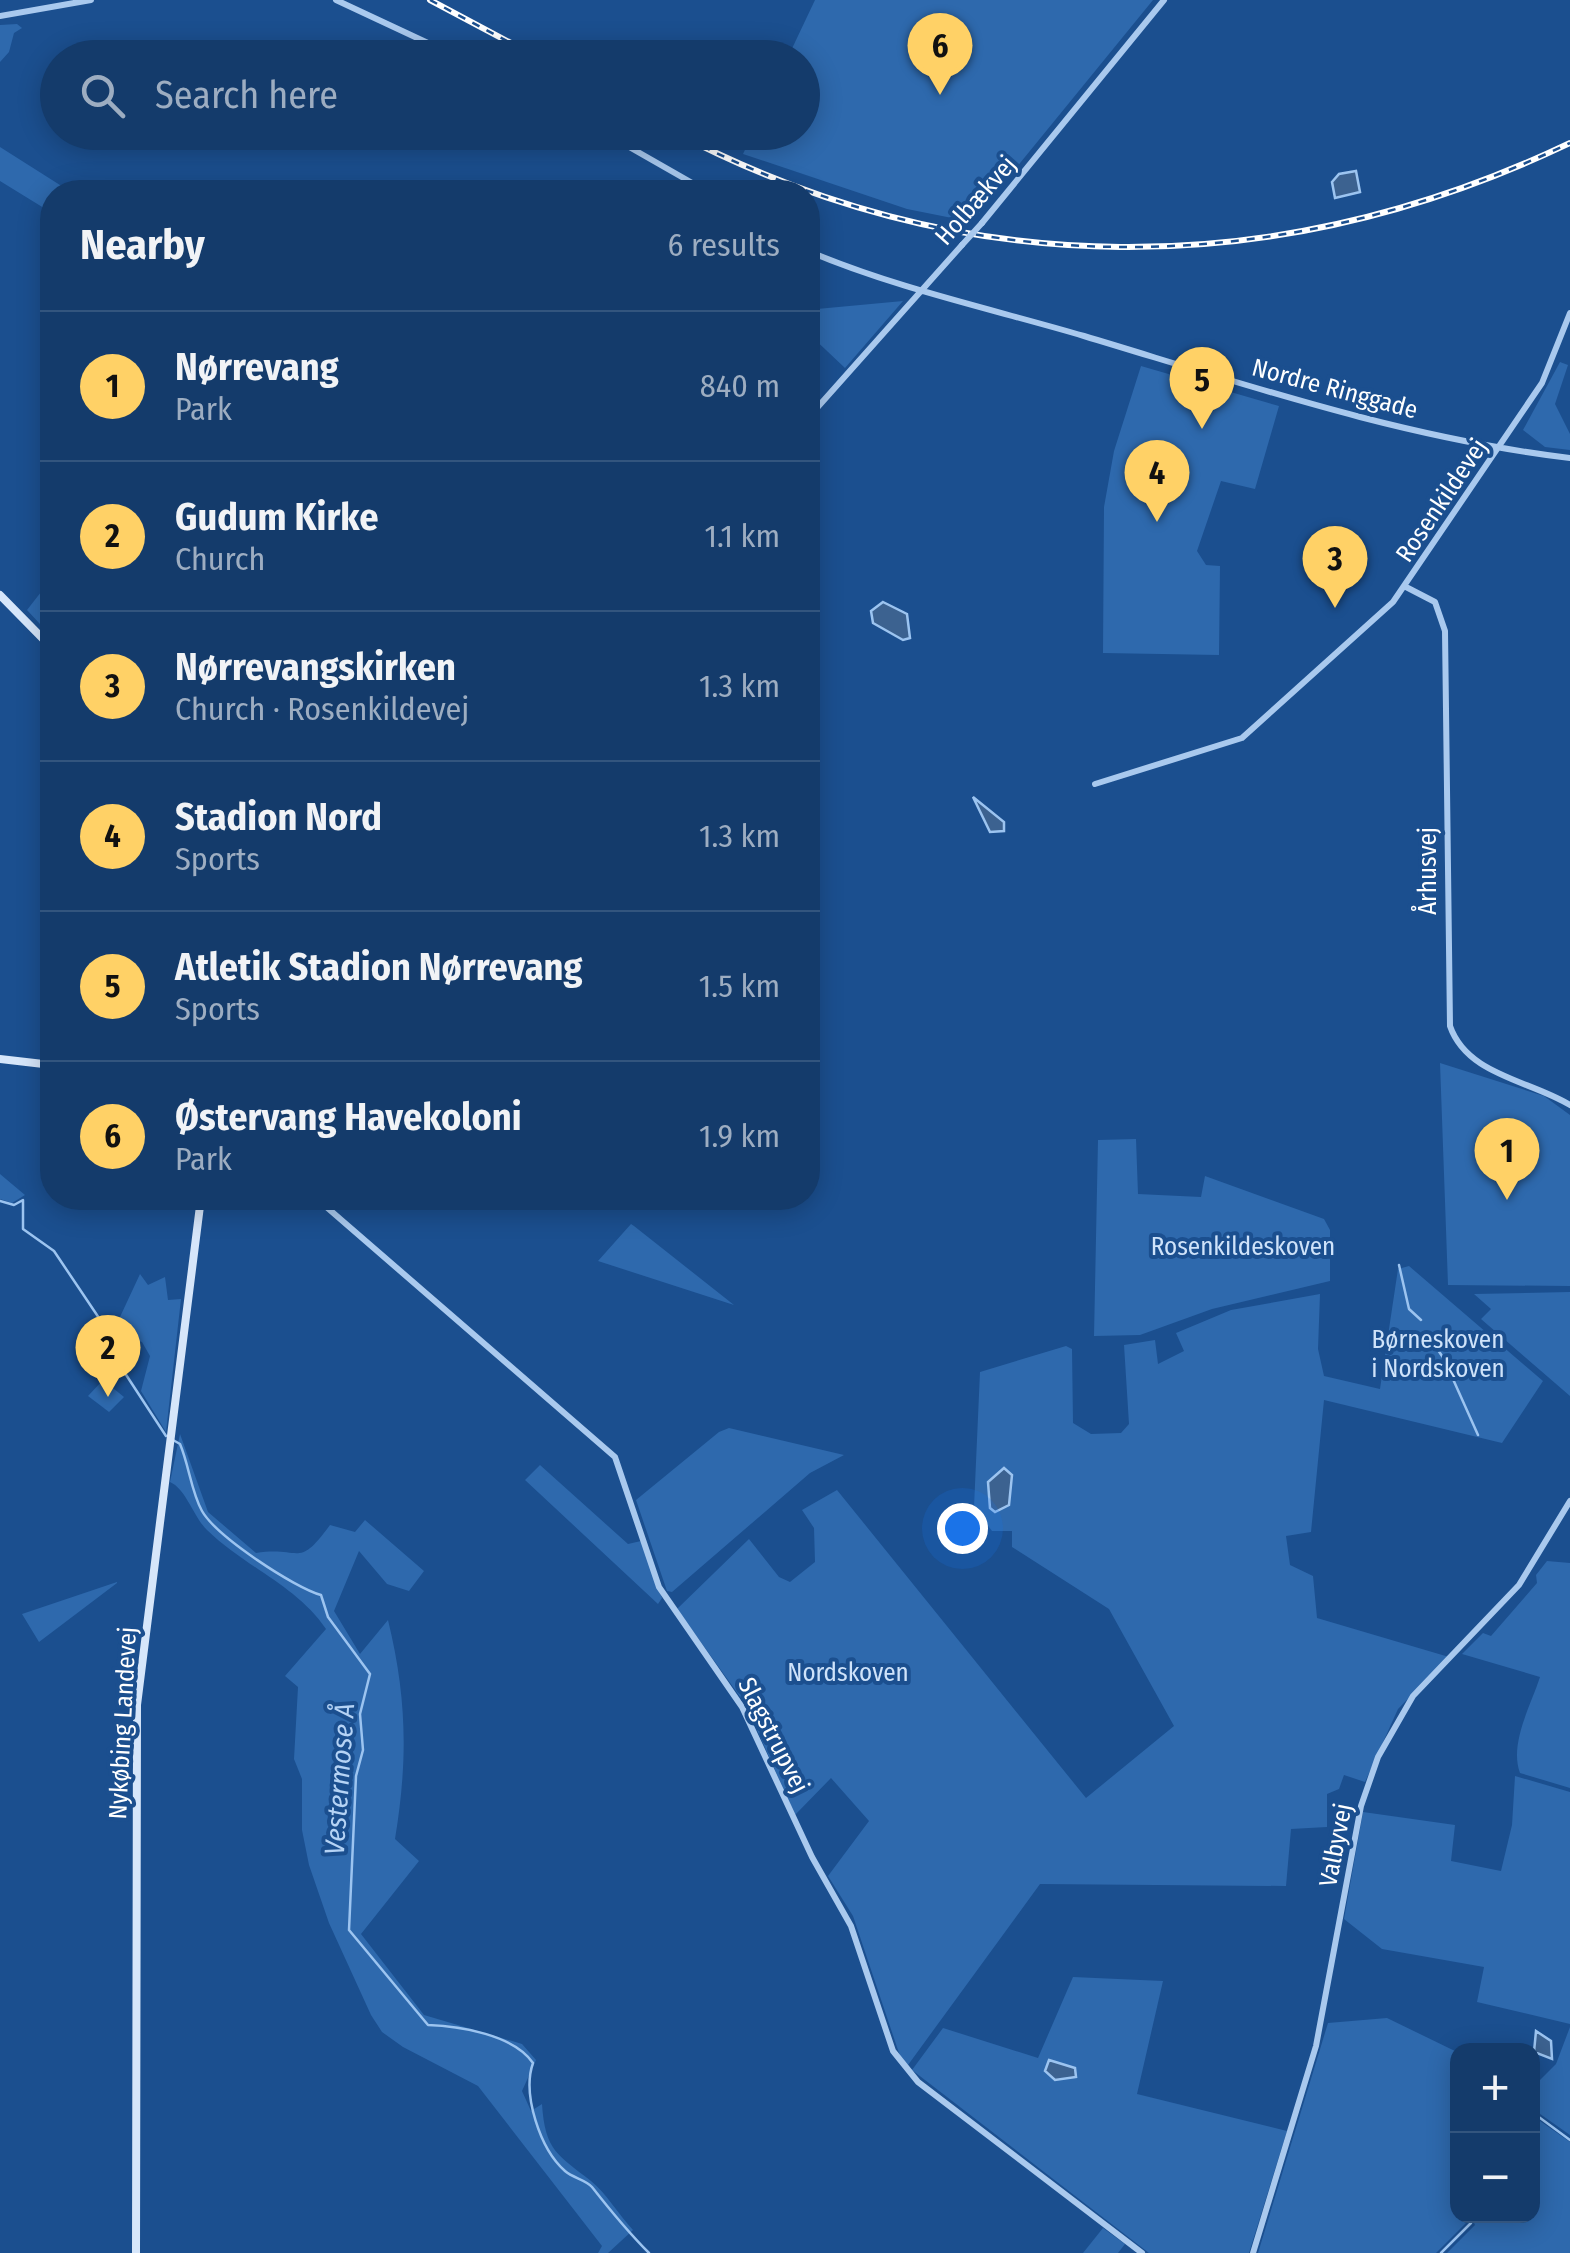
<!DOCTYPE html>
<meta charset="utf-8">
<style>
:root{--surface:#143b6b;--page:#214673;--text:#f1f3f6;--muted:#9dadc1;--line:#33557e;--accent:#ffd166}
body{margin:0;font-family:"Fira Sans Condensed",sans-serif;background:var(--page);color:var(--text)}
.controls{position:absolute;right:30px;bottom:30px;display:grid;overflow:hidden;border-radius:20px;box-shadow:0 5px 25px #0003}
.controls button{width:90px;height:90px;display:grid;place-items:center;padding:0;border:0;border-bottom:2px solid var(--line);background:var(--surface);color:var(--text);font:50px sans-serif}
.you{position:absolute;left:962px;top:1528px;width:35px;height:35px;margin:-25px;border:8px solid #fff;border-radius:50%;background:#1a73e8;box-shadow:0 0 0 15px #1a73e833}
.badge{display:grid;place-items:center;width:65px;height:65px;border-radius:50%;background:var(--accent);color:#111;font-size:32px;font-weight:700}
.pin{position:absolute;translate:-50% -82px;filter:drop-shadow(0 2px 5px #0008)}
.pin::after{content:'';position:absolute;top:52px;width:35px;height:30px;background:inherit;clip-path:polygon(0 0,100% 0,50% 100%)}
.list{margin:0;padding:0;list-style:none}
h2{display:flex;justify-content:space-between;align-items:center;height:130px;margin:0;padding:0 40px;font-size:42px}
h2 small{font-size:32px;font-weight:400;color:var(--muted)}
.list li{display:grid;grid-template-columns:65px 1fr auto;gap:30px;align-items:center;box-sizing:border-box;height:150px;padding:0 40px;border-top:2px solid var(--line)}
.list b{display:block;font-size:38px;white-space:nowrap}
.list p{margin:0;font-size:32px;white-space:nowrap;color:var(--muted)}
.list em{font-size:32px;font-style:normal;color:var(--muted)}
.icon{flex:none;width:55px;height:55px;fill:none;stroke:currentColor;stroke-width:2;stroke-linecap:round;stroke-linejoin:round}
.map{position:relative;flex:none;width:1570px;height:2253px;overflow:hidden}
.search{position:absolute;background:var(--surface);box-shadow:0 5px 25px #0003;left:40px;top:40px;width:780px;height:110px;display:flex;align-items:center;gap:25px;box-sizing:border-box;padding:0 35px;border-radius:55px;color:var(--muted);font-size:38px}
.panel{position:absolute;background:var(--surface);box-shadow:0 5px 25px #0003;left:40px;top:180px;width:780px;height:1030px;border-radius:40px}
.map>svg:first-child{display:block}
</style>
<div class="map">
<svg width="1570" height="2253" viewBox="0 0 1570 2253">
<rect width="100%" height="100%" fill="#1b4f8f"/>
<!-- green -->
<path fill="#2e69ad" d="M815,0H1153L972,222L907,209L743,154L753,133L802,132V58L788,57Z
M17,24L22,28L14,33L9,52L0,62V25Z
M0,147L71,192H52V213L0,181Z
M903,301L845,368L808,333V320L817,309Z
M1560,362L1568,365L1555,404L1570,434V450L1545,447L1523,430Z
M1141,366L1279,406L1255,489L1221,481L1197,551L1206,565L1220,566L1219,655L1103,653L1104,507L1114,451Z
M52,578V637L27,610Z
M1440,1063L1544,1096L1570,1115V1286L1448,1285Z
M1136,1139L1138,1194L1201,1197L1205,1176L1324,1219L1330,1230V1281L1212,1309L1140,1335L1094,1336L1098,1140Z
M0,1174L25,1195L12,1203L0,1199Z
M631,1224L634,1226L734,1305L598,1261Z
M1409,1266L1543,1381L1502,1443L1324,1400L1311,1532L1286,1536L1290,1565L1313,1576L1317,1618L1449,1657L1398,1709L1365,1782L1344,1775L1339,1789L1327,1794V1827L1291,1829L1286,1886L1040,1884L908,2065L901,2059L853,1916L828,1876L869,1821L831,1778L795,1815L746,1705L677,1609L749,1539L779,1577L790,1582L815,1562L814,1528L802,1510L837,1490L1086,1798L1174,1726L1109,1609L1012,1547V1531H992L974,1507L980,1372L1066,1346L1072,1349L1073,1423L1091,1434L1121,1433L1129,1424L1124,1345L1155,1340L1158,1364L1184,1351L1176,1333L1231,1310L1320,1294L1318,1349L1324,1376L1380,1389L1398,1269Z
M140,1274L148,1285L165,1277L168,1300L181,1299L166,1432L141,1391L150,1356L142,1342L113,1332Z
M1570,1292V1396L1481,1319L1491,1309L1474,1294Z
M103,1380L124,1397L109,1412L88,1396Z
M729,1428L844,1455L810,1473L672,1592L667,1591L636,1500L719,1432Z
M180,1434L208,1512L256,1553C302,1546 297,1570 330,1525L355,1532L365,1520L424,1571L409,1591L387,1584L359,1551L334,1611L360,1654L388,1620C407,1698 408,1760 395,1839L419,1861L361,1934L424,2015L522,2044L536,2060L522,2091L531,2111L542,2104C545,2151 558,2155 591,2181C606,2193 619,2215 633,2230L608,2253H598L602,2246L478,2086L403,2047L382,2032L371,2015L329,1923L309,1865L302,1830V1779L294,1759L298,1687L285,1676L326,1629C296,1585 245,1567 207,1530C193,1516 186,1489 170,1482Z
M540,1465L628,1544L641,1541L662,1598L658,1604L525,1480Z
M1547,1561L1570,1563V1788L1520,1773C1509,1744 1531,1705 1540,1677L1462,1654L1483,1633L1491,1636L1537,1583L1536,1575Z
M117,1583L39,1642L22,1614L117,1582Z
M1515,1776L1570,1792V2024L1477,2002L1484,1967L1382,1949L1344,1919L1363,1812L1455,1825L1451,1861L1501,1871L1512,1825Z
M1073,1977L1163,1981L1137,2094L1287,2131L1249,2253H1149L912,2070L943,2028L1038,2058Z
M1387,2018L1457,2052L1458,2216H1465L1468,2221L1436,2253H1258L1328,2023Z
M1570,2027V2135L1533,2109L1532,2088L1556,2064Z
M1533,2116L1570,2142V2253H1447L1475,2225L1471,2216H1532Z
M1103,2228L1125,2244L1118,2253H1083Z"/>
<!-- water -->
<path fill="#3c6290" stroke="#9cc4f0" stroke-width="2.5" d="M1356,171L1360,192L1335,198L1332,182L1339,174Z
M883,602L907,614L910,638L903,640L873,623L871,611Z
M973,797L1004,822V831L990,832Z
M1004,1468L1012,1475L1009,1505L995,1512L990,1508L988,1482Z
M1536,2031L1551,2041L1552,2059L1534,2052Z
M1049,2060L1075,2068L1076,2077L1055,2080L1045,2071Z"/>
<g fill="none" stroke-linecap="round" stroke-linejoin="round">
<!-- stream -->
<path stroke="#9cc4f0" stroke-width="2.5" d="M0,1201L14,1205L23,1200V1229L54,1251L101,1321L119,1364L166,1436
M1399,1265L1409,1309L1421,1320
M1428,1335L1444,1359L1478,1435
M173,1440L180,1444C189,1465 191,1491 202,1511C217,1537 295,1588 321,1595L328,1617L370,1674L360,1714L363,1750L356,1776L349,1930L428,2025C460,2026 514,2035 533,2063C522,2094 540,2149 565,2171C573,2178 586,2180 592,2187C610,2210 628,2232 649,2253
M1532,2112L1570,2140
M1441,2253L1471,2223L1469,2216"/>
<!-- tertiary -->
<path stroke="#a9c9ee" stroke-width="6" d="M336,0L460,58
M0,16L91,0
M603,132L708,192
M982,223L1164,0
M808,251C895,288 992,309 1084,336C1244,384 1403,438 1570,458
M808,418L962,245
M1406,587L1435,602L1445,631L1450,1026C1467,1075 1529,1080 1570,1105
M1095,784L1242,738L1393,602L1542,383L1570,313
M316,1198L615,1457L659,1587L742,1707L812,1857L851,1926L893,2051L918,2082L1142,2253
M1253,2253L1316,2046L1361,1806L1378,1757L1413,1696L1519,1585L1570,1501"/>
<!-- secondary -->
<path stroke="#d6e6fa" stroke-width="8" d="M0,595L52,648
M0,1059L52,1065
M136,2253L137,1705L201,1198"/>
<defs>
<path id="rail" d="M430,0L539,58
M674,132C964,284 1276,283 1570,143"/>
</defs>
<!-- rail casing -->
<use href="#rail" stroke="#fff" stroke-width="6"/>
<!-- rail -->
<use href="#rail" stroke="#1b4f8f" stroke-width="2.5" stroke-dasharray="8" stroke-linecap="butt"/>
<!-- tertiary-bridge -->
<path stroke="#a9c9ee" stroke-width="6" d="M962,245L982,223"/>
</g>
<g text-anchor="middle" stroke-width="8" stroke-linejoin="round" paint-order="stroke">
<!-- street labels -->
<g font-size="25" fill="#fff" stroke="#1b4f8f">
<text transform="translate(975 200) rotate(-49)" y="9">Holbækvej</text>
<text transform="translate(1335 388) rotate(15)" y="9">Nordre Ringgade</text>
<text transform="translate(1441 500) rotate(-56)" y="9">Rosenkildevej</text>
<text transform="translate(1427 871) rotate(-90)" y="9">Århusvej</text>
<text transform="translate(122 1723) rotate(-87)" y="9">Nykøbing Landevej</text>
<text transform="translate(774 1735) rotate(63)" y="9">Slagstrupvej</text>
<text transform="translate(1335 1845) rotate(-79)" y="9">Valbyvej</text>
</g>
<!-- park labels -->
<g font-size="25" fill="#cfe3fa" stroke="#1b4f8f">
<text x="1243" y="1255">Rosenkildeskoven</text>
<text x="1438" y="1348">Børneskoven<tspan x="1438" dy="29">i Nordskoven</tspan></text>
<text x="848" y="1681">Nordskoven</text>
</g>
<!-- water labels -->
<g font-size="28" font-style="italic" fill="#b5d3f5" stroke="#1b4f8f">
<text transform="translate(339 1779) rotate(-86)" y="10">Vestermose Å</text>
</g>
</g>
</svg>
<div class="controls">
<button>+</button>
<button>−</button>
</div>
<div class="you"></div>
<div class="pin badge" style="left:1507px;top:1200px">1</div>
<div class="pin badge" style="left:108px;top:1397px">2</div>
<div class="pin badge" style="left:1335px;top:608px">3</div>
<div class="pin badge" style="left:1157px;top:522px">4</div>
<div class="pin badge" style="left:1202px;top:429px">5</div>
<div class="pin badge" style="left:940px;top:95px">6</div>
<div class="search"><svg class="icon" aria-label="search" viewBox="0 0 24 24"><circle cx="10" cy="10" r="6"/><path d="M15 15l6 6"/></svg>Search here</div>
<section class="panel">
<h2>Nearby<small>6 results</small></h2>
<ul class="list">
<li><span class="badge">1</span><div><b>Nørrevang</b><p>Park</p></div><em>840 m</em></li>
<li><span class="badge">2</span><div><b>Gudum Kirke</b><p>Church</p></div><em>1.1 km</em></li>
<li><span class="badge">3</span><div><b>Nørrevangskirken</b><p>Church · Rosenkildevej</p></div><em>1.3 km</em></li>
<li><span class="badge">4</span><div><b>Stadion Nord</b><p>Sports</p></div><em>1.3 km</em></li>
<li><span class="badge">5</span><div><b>Atletik Stadion Nørrevang</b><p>Sports</p></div><em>1.5 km</em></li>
<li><span class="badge">6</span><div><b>Østervang Havekoloni</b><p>Park</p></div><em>1.9 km</em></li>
</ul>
</section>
</div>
